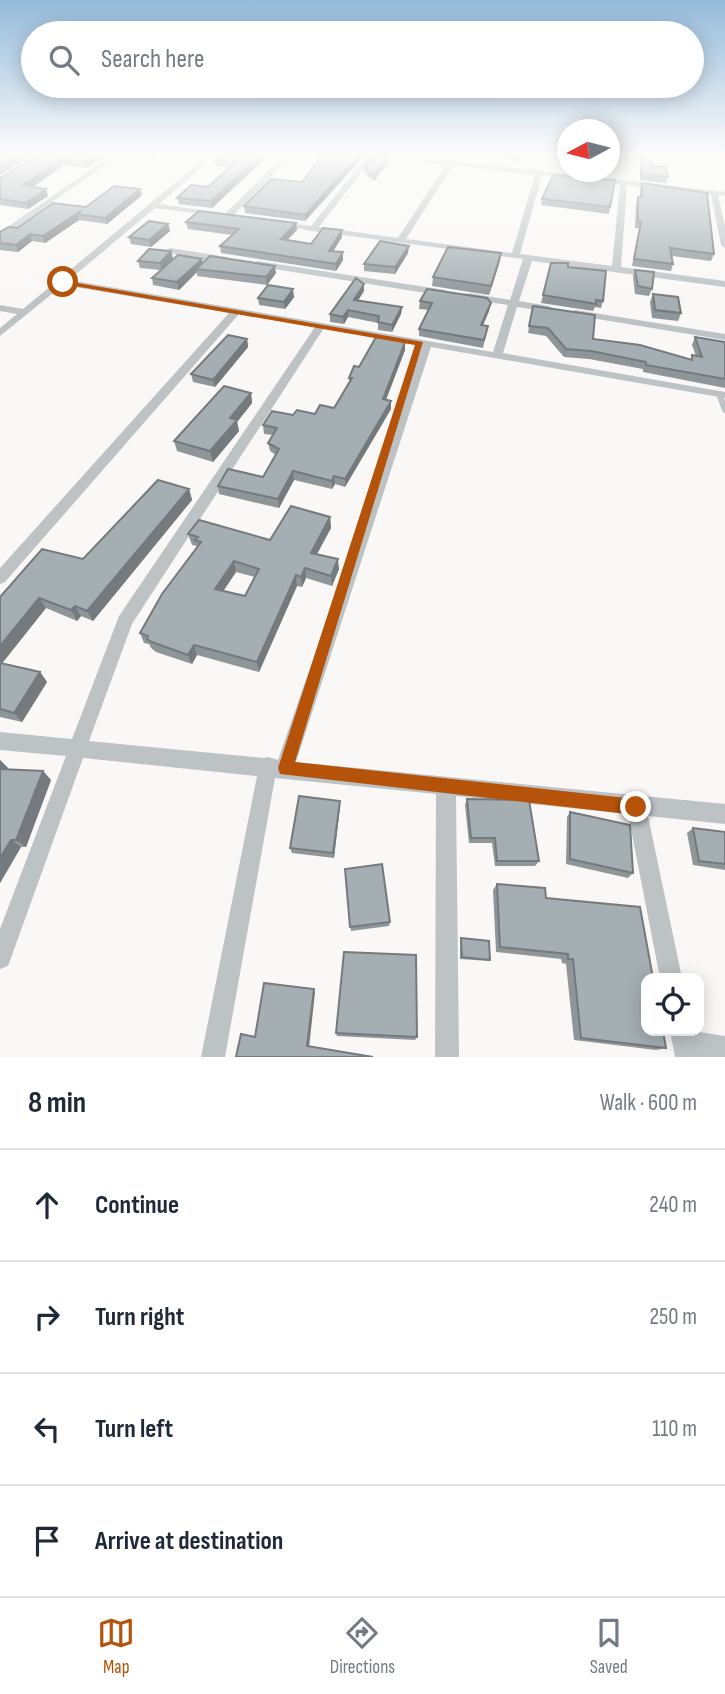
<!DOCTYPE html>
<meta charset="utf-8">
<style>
:root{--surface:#fff;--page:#f6f6f7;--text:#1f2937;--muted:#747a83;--line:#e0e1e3;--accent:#b45309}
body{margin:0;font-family:"Sofia Sans Condensed",sans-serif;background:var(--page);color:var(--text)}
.controls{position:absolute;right:21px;bottom:21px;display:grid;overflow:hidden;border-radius:14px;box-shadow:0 4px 18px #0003}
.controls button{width:63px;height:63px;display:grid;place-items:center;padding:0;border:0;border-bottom:2px solid var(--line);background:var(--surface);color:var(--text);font:35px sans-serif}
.compass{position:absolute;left:557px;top:119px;width:63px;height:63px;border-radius:50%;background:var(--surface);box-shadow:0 4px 18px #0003;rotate:263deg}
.stop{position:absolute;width:21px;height:21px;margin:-16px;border:5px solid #b45309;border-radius:50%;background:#fff}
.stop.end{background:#b45309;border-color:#fff;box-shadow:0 2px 7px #0008}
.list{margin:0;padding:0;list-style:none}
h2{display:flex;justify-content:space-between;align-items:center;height:91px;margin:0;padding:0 28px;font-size:30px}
h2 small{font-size:23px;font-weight:400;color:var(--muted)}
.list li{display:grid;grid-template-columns:46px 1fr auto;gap:21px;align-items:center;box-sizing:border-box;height:112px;padding:0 28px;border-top:2px solid var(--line)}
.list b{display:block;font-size:26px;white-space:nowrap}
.list em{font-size:23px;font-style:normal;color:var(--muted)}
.icon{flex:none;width:38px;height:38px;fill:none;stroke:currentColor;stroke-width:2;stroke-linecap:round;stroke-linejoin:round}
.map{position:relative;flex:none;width:725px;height:1057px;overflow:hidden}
.search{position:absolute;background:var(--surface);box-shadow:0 4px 18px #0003;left:21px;right:21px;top:21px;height:77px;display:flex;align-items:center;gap:18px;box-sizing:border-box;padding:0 24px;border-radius:38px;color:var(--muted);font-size:26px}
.sheet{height:539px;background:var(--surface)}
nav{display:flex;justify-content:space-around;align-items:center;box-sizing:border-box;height:98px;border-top:2px solid var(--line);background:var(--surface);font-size:19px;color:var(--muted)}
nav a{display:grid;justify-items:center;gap:4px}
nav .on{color:var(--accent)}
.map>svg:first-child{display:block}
</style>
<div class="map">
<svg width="725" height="1057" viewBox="0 0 725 1057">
<rect width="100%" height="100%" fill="#f9f8f6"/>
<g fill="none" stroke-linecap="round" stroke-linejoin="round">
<!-- lane -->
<path stroke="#bdc3c5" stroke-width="6" d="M719,394L725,410"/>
<!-- street -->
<path fill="#bdc3c5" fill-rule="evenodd" d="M115,153H123L0,238V232Z
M211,153H218L159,204L214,212H217V216L155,208L69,280L493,352L508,305L469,299L464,296L469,293L510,300L523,259L313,231L275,224L279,222L311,226L367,156L359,153H382L725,192V196L718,195L725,226V248L721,245L711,195L627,185L621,267L725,281V287L532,261L519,301L549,306L554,309L549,312L517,307L503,353L725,392V398L431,347L296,762L725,804V824L648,816L682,978H660L628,814L456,796L459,1057H435L436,794L275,778L225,1057H201L257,776L83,758L11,958L8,966L0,969V929L66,756L0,750V732L72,739L119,616L315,327L239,314L5,582L0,584V568L229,313L63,285L0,336V328L17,314L0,311V305L23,309ZM374,156L446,165L398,238L319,227ZM453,165L535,175L512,253L406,239ZM542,175L620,184L612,266L520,254ZM324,328L422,346L278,760L268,757L264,758L89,741L132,624Z
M286,153H293L231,218H225V214Z
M170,248L227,257L231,260L227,263L167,253L166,251Z
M258,261L445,290L450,293L445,296L255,266V262Z
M576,310L725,334V340L573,315V311Z
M670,1031H694L725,1036V1057H675Z"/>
</g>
<!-- wall -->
<path fill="#8e969a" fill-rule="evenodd" d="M42,153H110L87,168L64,165L32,187L46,189L48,196L28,209L0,205V178Z
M124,153H161L154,158L124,155Z
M219,153H271L212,208L179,204L177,198L208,187L230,167L216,166L215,160L221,155Z
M363,153V157L305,221L245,213L244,206L302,182Z
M508,153H524L522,161L507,160Z
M640,153H650L653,166L668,177L666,183L640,180Z
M389,161L374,181L364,173V167Z
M642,183L714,254L711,261L672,256L673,264L671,271L632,266L639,228H635L636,203L638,197H640V189Z
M142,195L107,224L79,220L45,243L32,241L18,252L0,250V232L17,228L86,207Z
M542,199L610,207L609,214L541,205Z
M186,222L297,230L287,240L311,244L342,230V237L333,251L343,260L336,271L221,253L220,246L232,235L188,229Z
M168,224L170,231L151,247L131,244L129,237Z
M171,251L173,258L168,263H203L276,273L267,285L197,276V272L179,290L153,285L152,278L160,270L140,268L138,261Z
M408,253L395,274L364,271V264Z
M500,261L489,295L432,286L433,277Z
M551,263L568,267L603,301L601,308L595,307L593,311L541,303Z
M635,270L652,289L649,296L635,294L633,277Z
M364,284V291L358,300L402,307L401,314L392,332L378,330V323L348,317L344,324L330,322V314Z
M653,294L681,313L678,321L652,318L650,302Z
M294,297L285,309L259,305L258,298Z
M420,301L489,311L483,325L488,326L483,348L419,336V329L429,310L419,309Z
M533,306L593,339L691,359L692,355L696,356L692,345L695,337L725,342V388L643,372V369L589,359L564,357L546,336L528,333Z
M247,339L248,347L215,387L193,382L191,374Z
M405,342V350L386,400L391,409L345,487L335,484L332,489L294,480L279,508L219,494L218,486L263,477L276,455L270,451L268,443L273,435L264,434L263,425L293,415L315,414L334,408L349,383V378L359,367Z
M251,393L252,403L237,422L239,431L213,462L177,451L174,441Z
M189,489L192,500L93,621L81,616L77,621L46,608L2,663L40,672L47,682L22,722L0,717V597L83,559Z
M330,517L331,528L317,554L339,569L332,586L306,578L302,587L297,586L259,672L197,655L192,664L156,652L151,648L149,644L144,643L140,633L197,546L192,545L188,534L270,540ZM236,572L255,577L245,596L223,591Z
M0,760L8,768V769L43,771L51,780L26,847H21L0,883Z
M467,799L539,861L535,866H495L492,843H469L465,805Z
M340,801V806L334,858L292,853L290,848Z
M570,812L633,873L628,878L566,864L567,817Z
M693,828L725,832V870L693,865L687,833Z
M345,869L390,922L389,926L351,931Z
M497,884L546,898L666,1048L656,1050L574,1040L566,964L562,963L561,959L496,952L493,890Z
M461,938L490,960L489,961L460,959V940Z
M336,1033L417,1037L415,1040L337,1036Z"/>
<!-- shaded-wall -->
<path fill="#747a7d" d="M24,153H36L0,175V167Z
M100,153H110L87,168L85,162Z
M153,153H161L154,158Z
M264,153H271L212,208L211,201Z
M361,153H363V157L305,221V215Z
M389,154V161L374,181V175Z
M62,159L64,165L26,192L23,185Z
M46,189L48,196L28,209L26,203Z
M140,189L142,195L107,224L105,218Z
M82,210L77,214L79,220L45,243L43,236Z
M296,223L297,230L281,246V239Z
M168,224L170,231L151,247L149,240Z
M342,230V237L329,258V251Z
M30,234L32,241L18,252L16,245Z
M409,246L408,253L395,274V267Z
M171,251L173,258L162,270L160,263Z
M343,252V260L336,271V264Z
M501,253L500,261L489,295L491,286Z
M202,259L203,266L196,269L197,272L179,290L177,282Z
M275,266L276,273L267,285L266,277Z
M364,284V291L354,307V300Z
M293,289L294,297L285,309L284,302Z
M491,303L489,311L480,332L481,325Z
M402,307L401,314L392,332V325Z
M348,310V317L344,324L343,317Z
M247,339L248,347L215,387L213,380Z
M405,342V350L383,407V399Z
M251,393L252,403L237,422L239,431L213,462L210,451L230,418Z
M391,401V409L345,487V479Z
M293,471L294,480L279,508L278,499Z
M334,476L335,484L332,489V481Z
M189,489L192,500L93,621L87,611Z
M330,517L331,528L312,563L311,553Z
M338,559L339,569L332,586L331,576Z
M234,561L236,572L218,599L215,589Z
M305,568L306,578L302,587L301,577Z
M296,575L297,586L259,672L257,662Z
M39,598L46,608L0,666V646Z
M75,606L81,616L77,621L71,610Z
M194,645L197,655L192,664L188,655Z
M40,672L47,682L22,722L14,713Z
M0,760L8,768L3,777L0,775Z
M43,771L51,780L26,847L16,840Z
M340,801V806L334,858L333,853Z
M11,840L21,847L0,883V858Z
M314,989L315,992L309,1048L307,1046Z"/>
<!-- building -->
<path fill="#a5afb3" stroke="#747a7d" stroke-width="2" fill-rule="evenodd" d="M0,153H24L0,167Z
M42,153H100L85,162L62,159L23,185L46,189L26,203L0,199V178Z
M223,153H264L211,201L177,198L191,185L208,187L236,162L215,160Z
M324,153H361L305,215L244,206L271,179L302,182Z
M375,153L389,154L374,175L364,167Z
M508,153H523V156L508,155Z
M641,153H650L653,166L666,167L668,177L641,175Z
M553,175L615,180L610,207L542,199Z
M642,183L707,193L714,254L670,248L673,264L634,259L641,222L638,221V197H642Z
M114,186L140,189L105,218L77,214L82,210L43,236L30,234L16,245L0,243V232L9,227L17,228L53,203L86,207Z
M199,211L296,223L281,239L311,244L323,228L342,230L329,251L343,252L336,264L220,246L239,229L186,222Z
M149,221L168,224L149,240L129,237Z
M380,241L409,246L395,267L364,264Z
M448,247L501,253L491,286L433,277Z
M149,249L171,251L160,263L138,261Z
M178,255L202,259L177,282L152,278Z
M210,256L275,266L266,277L196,269Z
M551,263H568V267L606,271L603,301L596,300V304L543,295Z
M635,270L654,272L652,289L638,286Z
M356,278L364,284L354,300L402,307L392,325L378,322L379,316L348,310L343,317L330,314Z
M268,285L293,289L284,302L258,298Z
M427,289L487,298L491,303L481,325L488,326L484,340L419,329L432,303L420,301Z
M653,294L678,297L681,313L655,310Z
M533,306L595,315L593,339L640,345L692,360V355L702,357L695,337L725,342V379L646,365V362L591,351L566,349L548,328L529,326Z
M228,335L247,339L213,380L191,374Z
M376,337L405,342L383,399L391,401L345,479L334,476L332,481L293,471L278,499L218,486L228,469L263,477L279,449L268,443L277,428L263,425L272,411L293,415L297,410L315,414L320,405L334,408L352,378H349L354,366L359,367Z
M224,386L251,393L230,418L237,420L210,451L174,441Z
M158,480L189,489L87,611L75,606L71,610L39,598L0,646V597L42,549L83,559Z
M291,506L330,517L311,553L338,559L331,576L305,568L301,577L296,575L257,662L194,645L188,655L152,642L147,639L148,636L140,633L162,594L201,542L195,540L198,537L188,534L199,520L270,540ZM234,561L259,569L245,596L215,589Z
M0,663L40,672L14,713L0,709Z
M0,769L43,771L16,840H11L0,858Z
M299,796L340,801L333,853L290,848Z
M467,799L529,800L539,861H497L495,838H471Z
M570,812L630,825L633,873L570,859Z
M693,828L725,832V864L699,861Z
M382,864L390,922L350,927L345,869Z
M497,884L545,888L546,898L640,907L653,978H646V1031H663L666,1048L581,1038L573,959H568V954L500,947Z
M461,938L489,941L490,960L462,957Z
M344,952L416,955L417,1037L336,1033Z
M264,983L314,989L307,1046L373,1057H236L241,1034L255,1037Z"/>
<!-- sky -->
<linearGradient id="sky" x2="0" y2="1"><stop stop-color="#94bada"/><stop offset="0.51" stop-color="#fcfcfb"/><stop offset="1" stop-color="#fcfcfb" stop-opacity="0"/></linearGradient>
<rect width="725" height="301" fill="url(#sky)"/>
<!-- route -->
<path fill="#b45309" d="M60,280L423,342L295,762L636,799L644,807L642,812L636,815L280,774L278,768L415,345L63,284Z"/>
</svg>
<div class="controls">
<button><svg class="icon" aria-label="locate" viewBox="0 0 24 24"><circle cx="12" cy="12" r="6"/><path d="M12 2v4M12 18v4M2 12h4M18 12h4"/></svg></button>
</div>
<svg class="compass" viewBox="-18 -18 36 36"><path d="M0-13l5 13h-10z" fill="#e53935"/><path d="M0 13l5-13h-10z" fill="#747a83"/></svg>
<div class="stop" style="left:63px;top:282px"></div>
<div class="stop end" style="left:636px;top:807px"></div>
<div class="search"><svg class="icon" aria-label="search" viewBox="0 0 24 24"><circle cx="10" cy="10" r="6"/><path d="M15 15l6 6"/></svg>Search here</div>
</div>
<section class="sheet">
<h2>8 min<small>Walk · 600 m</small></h2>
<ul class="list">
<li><svg class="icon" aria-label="ahead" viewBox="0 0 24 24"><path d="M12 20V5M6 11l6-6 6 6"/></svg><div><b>Continue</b></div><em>240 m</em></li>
<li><svg class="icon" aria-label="right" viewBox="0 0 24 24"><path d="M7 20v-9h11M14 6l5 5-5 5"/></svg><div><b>Turn right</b></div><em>250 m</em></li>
<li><svg class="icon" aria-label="left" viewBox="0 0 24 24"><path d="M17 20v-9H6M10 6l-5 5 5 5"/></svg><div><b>Turn left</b></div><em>110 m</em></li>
<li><svg class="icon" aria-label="arrive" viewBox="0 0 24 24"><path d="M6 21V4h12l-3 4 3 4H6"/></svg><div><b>Arrive at destination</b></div></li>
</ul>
</section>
<nav>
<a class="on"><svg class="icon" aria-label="map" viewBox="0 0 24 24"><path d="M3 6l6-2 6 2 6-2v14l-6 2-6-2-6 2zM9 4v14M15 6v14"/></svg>Map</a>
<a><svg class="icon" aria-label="directions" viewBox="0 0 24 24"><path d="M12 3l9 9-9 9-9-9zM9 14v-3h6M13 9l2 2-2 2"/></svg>Directions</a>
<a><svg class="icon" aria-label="saved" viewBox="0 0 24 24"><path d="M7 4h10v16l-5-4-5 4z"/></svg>Saved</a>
</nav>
